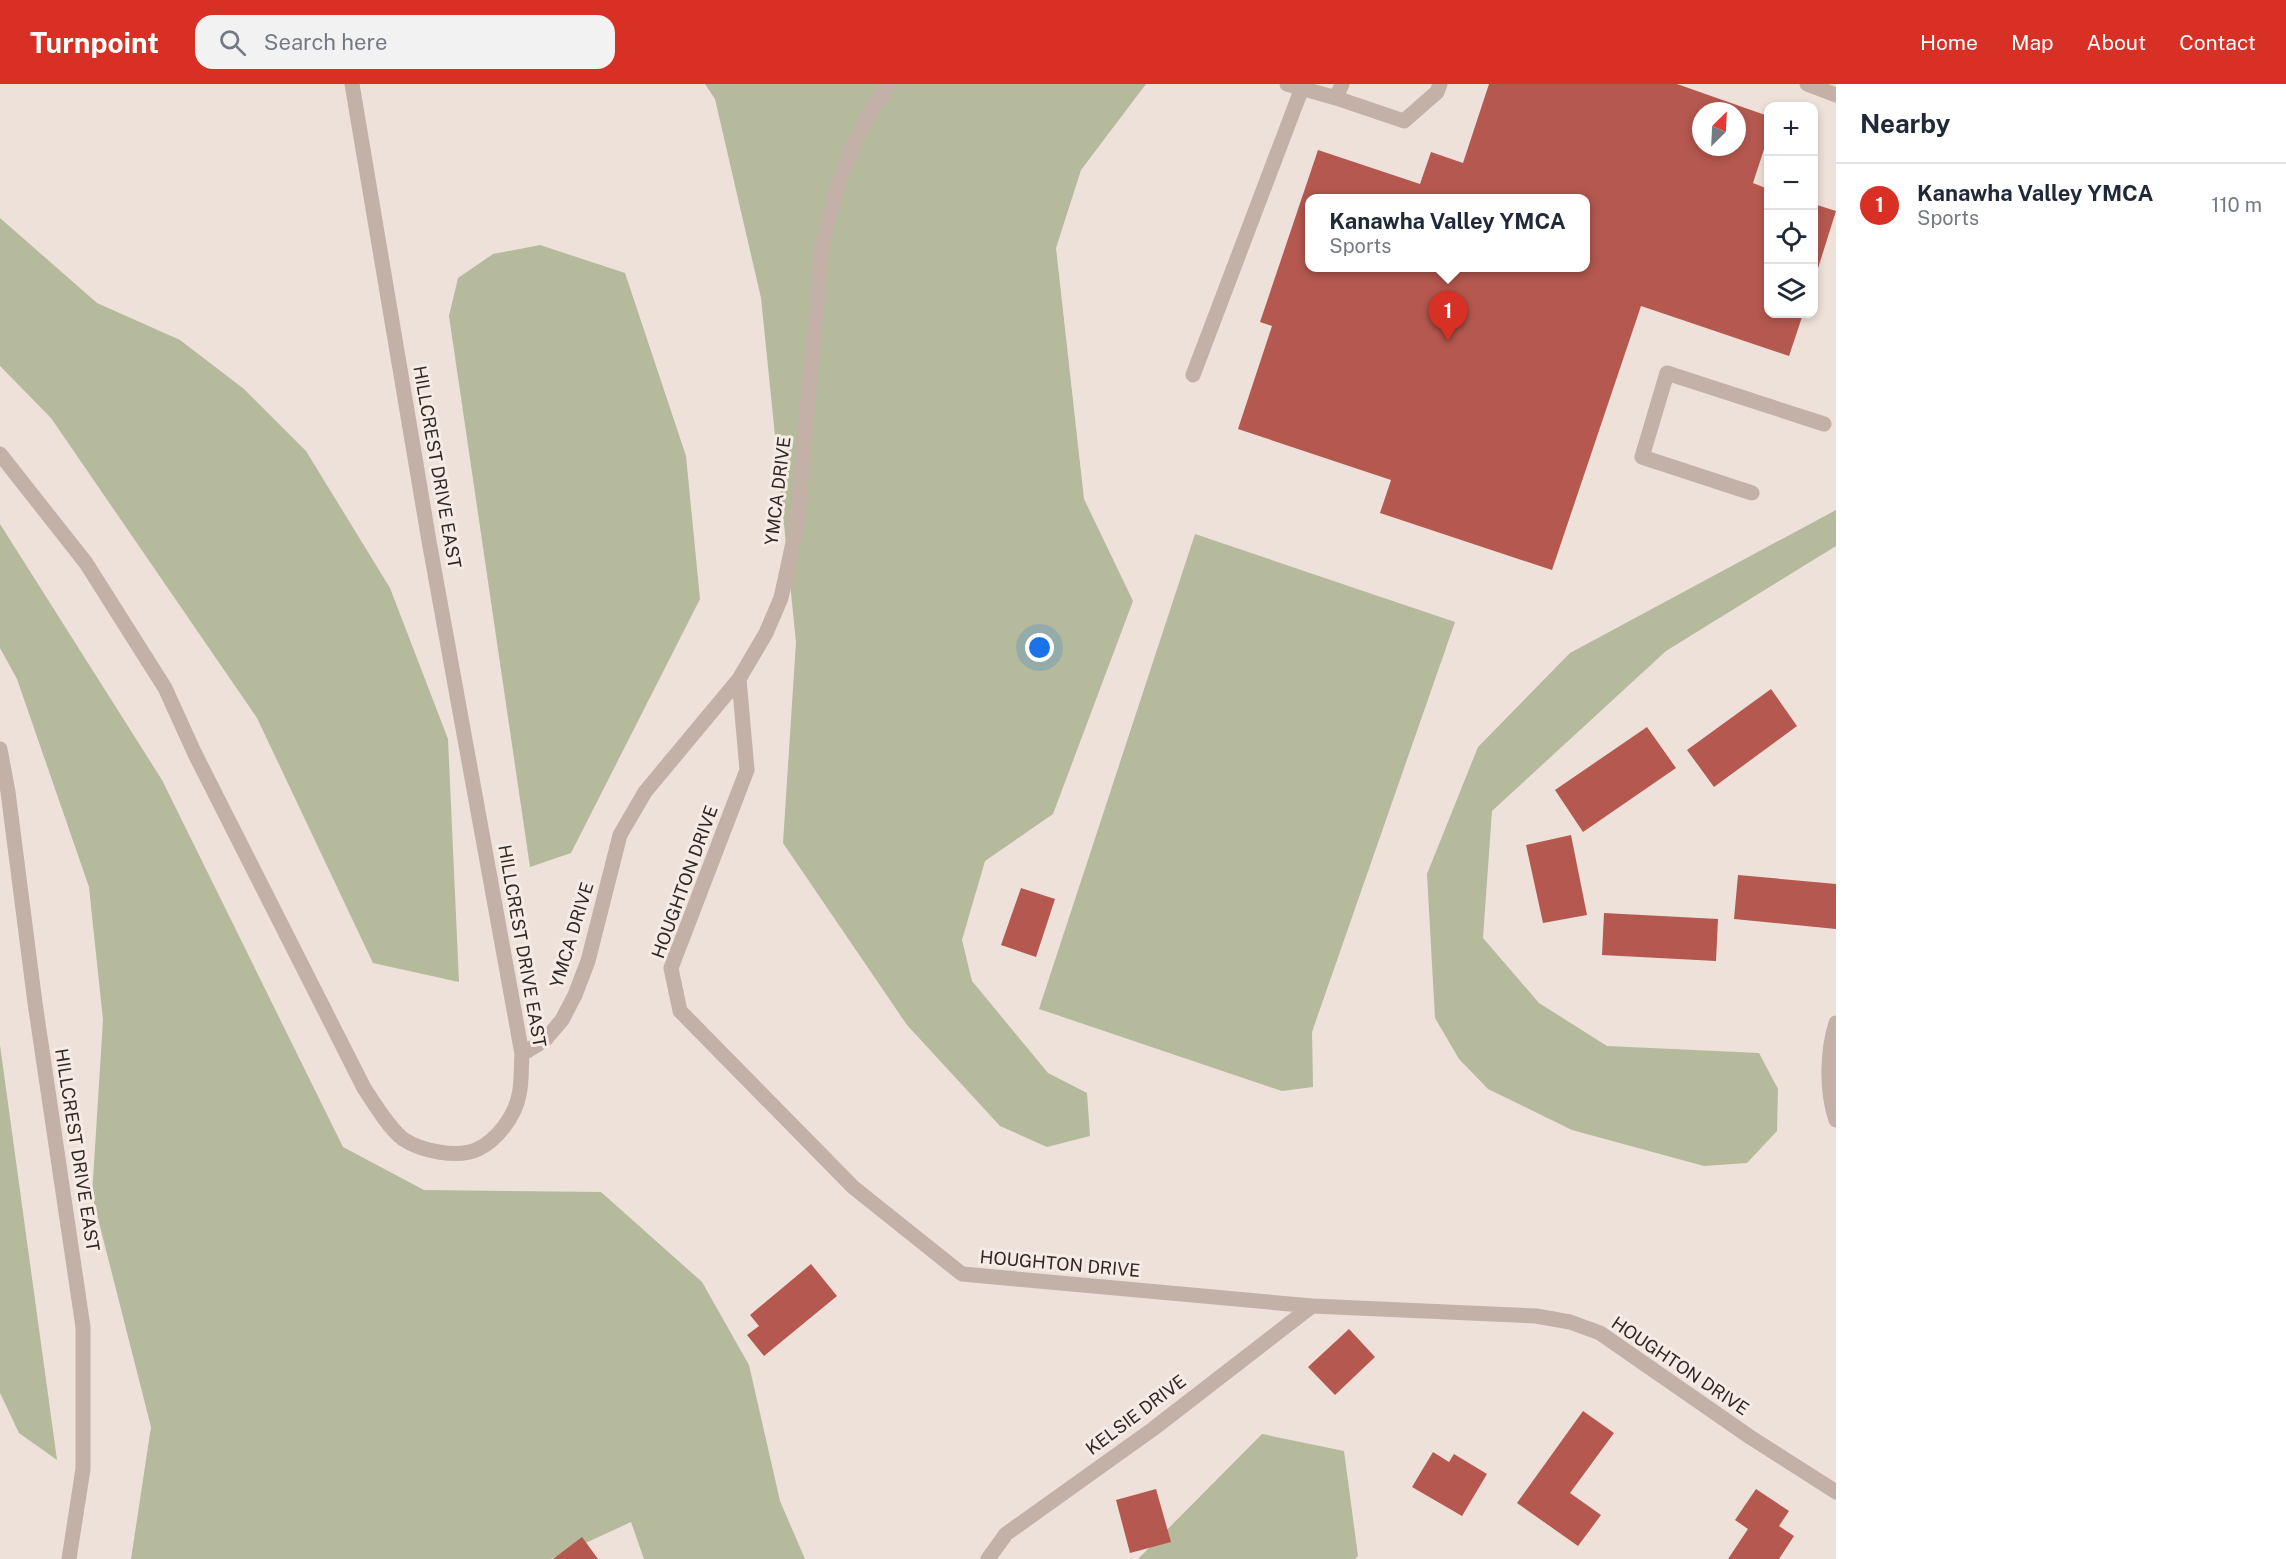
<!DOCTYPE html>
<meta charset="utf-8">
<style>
:root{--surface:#fff;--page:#f2f2f3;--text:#1f2937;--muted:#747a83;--line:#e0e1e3;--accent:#d93025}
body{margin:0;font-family:"Public Sans",sans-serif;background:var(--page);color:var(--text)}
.controls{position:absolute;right:18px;top:18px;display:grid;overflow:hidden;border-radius:12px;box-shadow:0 3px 9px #0003}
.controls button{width:54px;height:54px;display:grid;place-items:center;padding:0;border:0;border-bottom:2px solid var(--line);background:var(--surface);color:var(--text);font:30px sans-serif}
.compass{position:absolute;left:1692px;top:18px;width:54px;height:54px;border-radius:50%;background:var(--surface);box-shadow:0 3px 9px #0003;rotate:24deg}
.you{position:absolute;left:1040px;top:564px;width:21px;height:21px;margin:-15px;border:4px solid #fff;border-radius:50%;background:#1a73e8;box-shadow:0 0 0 9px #1a73e833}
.badge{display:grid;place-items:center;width:39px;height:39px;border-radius:50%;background:var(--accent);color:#fff;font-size:20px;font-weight:700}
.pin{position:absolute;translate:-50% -50px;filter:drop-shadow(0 2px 3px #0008)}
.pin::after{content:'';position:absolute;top:32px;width:21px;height:18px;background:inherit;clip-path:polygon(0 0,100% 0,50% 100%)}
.popup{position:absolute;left:1305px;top:110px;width:285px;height:78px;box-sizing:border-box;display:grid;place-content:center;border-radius:12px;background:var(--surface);filter:drop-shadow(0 2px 4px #0005);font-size:20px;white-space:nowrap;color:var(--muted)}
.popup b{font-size:22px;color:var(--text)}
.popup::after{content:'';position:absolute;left:50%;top:100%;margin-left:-12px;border:12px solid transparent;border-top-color:var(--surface)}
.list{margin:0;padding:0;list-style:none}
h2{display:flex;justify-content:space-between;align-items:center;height:78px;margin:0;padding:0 24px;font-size:26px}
h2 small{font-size:20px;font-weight:400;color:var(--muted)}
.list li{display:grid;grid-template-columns:39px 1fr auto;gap:18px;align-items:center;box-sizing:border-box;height:84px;padding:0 24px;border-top:2px solid var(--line)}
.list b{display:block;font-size:22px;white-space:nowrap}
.list p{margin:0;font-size:20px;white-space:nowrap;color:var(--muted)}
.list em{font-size:20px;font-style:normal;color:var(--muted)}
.icon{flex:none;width:33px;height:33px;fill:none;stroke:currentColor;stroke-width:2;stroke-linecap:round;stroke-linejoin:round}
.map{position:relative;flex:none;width:1836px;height:1475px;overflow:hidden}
header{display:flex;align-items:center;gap:36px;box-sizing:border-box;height:84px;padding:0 30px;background:var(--accent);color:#fff}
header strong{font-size:28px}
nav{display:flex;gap:33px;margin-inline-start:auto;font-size:21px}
.search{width:420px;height:54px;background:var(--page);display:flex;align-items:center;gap:15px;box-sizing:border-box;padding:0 21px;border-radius:18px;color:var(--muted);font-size:22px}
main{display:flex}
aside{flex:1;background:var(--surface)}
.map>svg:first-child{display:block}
</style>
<header>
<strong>Turnpoint</strong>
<div class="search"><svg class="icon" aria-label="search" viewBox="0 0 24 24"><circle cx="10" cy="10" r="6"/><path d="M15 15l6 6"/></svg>Search here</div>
<nav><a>Home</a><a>Map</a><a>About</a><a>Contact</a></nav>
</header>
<main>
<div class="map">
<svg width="1836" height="1475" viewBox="0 0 1836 1475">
<rect width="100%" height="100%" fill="#ede1d9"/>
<!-- green -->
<path fill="#b4ba9b" d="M705,0H1146L1081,86L1056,164L1084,415L1133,517L1053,730L985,777L962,856L972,897L1048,989L1087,1009L1090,1052L1047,1063L1000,1042L907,941L783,759L796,558L761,214L715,15Z
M0,134L97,219L180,256L244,305L306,367L390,504L448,655L459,898L373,879L257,634L51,334L0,282Z
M540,161L625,189L686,372L700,515L571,769L530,783L449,232L458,194L493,170Z
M1836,426V462L1666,567L1492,727L1483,854L1539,919L1607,962L1759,969L1778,1005L1777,1047L1747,1079L1704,1082L1572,1046L1488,1005L1459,975L1435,934L1427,790L1478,663L1570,569Z
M0,440L162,696L343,1063L424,1106L601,1108L702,1198L749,1281L780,1417L805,1475H644L631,1438L551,1475H131L151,1343L92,1111L103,936L89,803L17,595L0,564Z
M1195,450L1455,538L1312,948L1313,1003L1282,1007L1039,925Z
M0,961L57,1376L19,1349L0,1309Z
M1262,1350L1344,1367L1358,1472L1355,1475H1138Z"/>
<!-- building -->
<path fill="#b5584f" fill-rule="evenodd" d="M1489,0H1677L1768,32V53L1753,99L1768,105V230H1803L1789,272L1641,222L1552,486L1380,429L1391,396L1238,345L1272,242L1260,238L1318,66L1420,100L1431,68L1463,79ZM1701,27H1737V63H1701ZM1310,115H1586V184H1310Z
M1814,120L1836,127L1814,197Z
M1771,605L1797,642L1714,703L1687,666Z
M1647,643L1676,684L1583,748L1555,706Z
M1571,751L1587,831L1543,839L1526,761Z
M1738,791L1836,800V845L1734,835Z
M1021,804L1055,815L1036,873L1001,861Z
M1604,829L1718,835L1716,877L1602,871Z
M811,1180L837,1212L764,1272L747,1251L759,1242L750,1231Z
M1349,1245L1375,1273L1335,1311L1308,1283Z
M1583,1327L1614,1349L1570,1409L1601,1431L1578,1462L1517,1419Z
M1433,1368L1449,1378L1454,1370L1487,1390L1462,1432L1412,1403Z
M1156,1405L1171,1458L1130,1469L1116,1416Z
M1756,1405L1789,1427L1779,1442L1794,1452L1779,1475H1728L1748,1445L1735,1436Z
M582,1453L598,1475H553Z"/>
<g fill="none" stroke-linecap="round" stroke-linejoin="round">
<!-- service -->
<path stroke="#c3b0a7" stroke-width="15" d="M1287,0L1336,14L1342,0
M1807,0L1836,11
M1336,14L1404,37L1437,8L1440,0
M1193,291L1302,4
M1752,409L1642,373L1667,289L1824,340"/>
<!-- minor -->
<path stroke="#c3b0a7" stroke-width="15" d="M0,370L86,479L165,604L195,670L364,1004C374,1019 388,1043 403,1055C421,1067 458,1075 478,1065C497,1056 515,1032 519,1011C522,998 521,983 522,970L429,457L352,0
M739,595L747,686L671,884L680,927L853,1103L962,1190L1312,1222L1536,1232L1570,1238L1600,1249L1750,1353L1836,1408
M0,665L8,708L35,919L83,1243V1385L69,1475
M1836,939C1827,968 1826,1007 1836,1036
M522,970L545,956L562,936L575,911L588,877L620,751L645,708L739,595L766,549L781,514L797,440L822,162C835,104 853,48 889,0
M988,1475L1006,1450L1153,1345L1312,1222"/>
</g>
<g text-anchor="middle" stroke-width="6" stroke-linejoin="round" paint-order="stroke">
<!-- street labels -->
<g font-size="18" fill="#312826" stroke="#f6ebe5">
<text transform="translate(437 383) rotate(80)" y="6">HILLCREST DRIVE EAST</text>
<text transform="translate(778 407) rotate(-83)" y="6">YMCA DRIVE</text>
<text transform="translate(685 798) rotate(-70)" y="6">HOUGHTON DRIVE</text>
<text transform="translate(572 851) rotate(-73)" y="6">YMCA DRIVE</text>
<text transform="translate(522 862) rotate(80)" y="6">HILLCREST DRIVE EAST</text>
<text transform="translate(77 1066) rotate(81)" y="6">HILLCREST DRIVE EAST</text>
<text transform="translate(1060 1180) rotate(5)" y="6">HOUGHTON DRIVE</text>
<text transform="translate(1680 1282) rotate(34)" y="6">HOUGHTON DRIVE</text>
<text transform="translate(1136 1331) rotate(-37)" y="6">KELSIE DRIVE</text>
</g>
</g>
</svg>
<div class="controls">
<button>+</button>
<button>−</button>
<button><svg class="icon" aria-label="locate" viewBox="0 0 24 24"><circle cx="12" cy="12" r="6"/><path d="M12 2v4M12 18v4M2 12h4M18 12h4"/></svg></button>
<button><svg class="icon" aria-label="layers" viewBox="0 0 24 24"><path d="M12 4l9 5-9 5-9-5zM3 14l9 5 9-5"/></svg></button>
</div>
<svg class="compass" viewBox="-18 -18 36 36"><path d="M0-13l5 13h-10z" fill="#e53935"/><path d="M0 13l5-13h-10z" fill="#747a83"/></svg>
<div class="you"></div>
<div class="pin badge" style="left:1448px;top:257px">1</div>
<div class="popup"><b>Kanawha Valley YMCA</b>Sports</div>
</div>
<aside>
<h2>Nearby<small></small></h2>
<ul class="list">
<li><span class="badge">1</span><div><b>Kanawha Valley YMCA</b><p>Sports</p></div><em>110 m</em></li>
</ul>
</aside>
</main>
